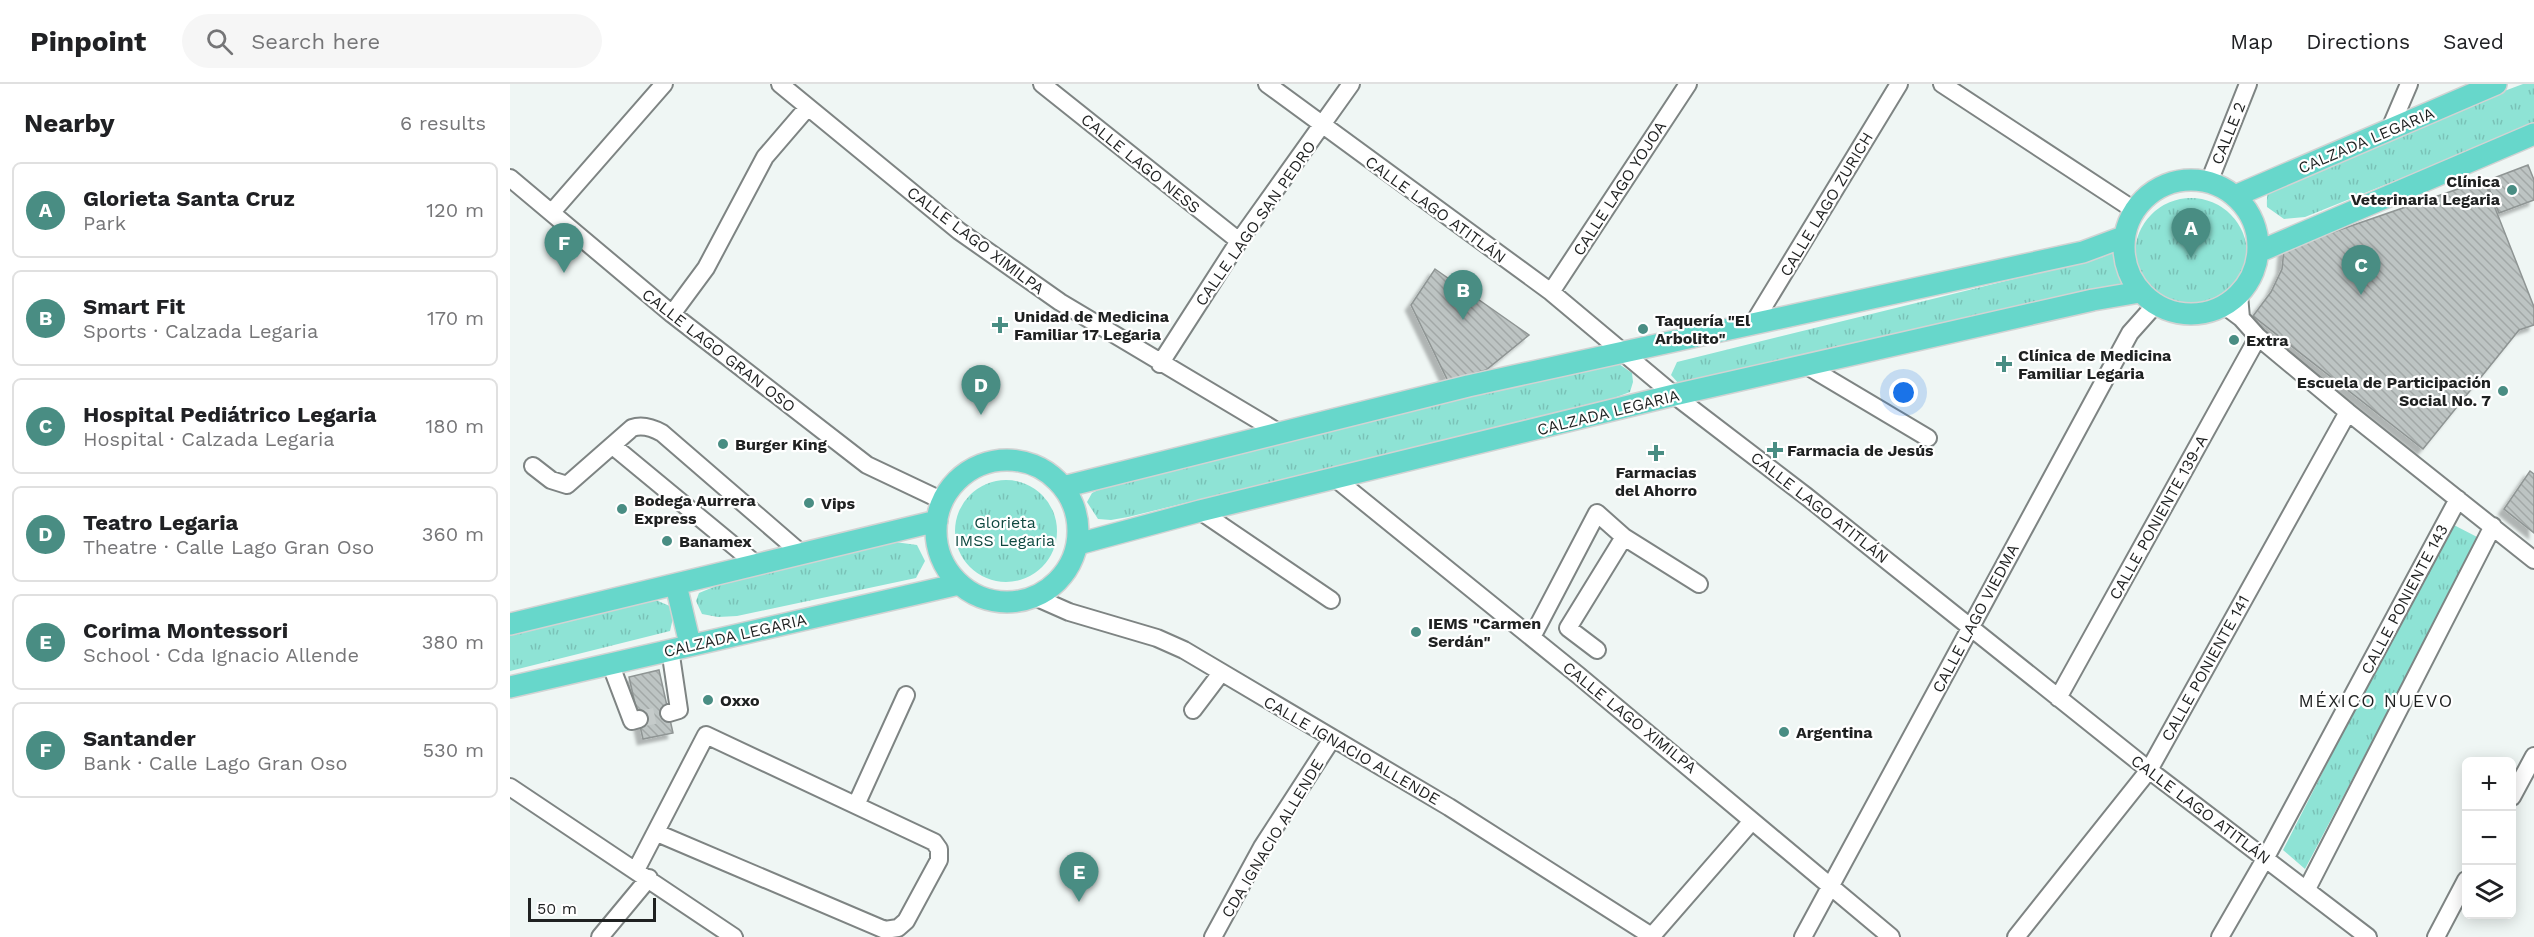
<!DOCTYPE html>
<meta charset="utf-8">
<style>
:root{--surface:#fff;--page:#f6f6f6;--text:#202124;--muted:#757577;--line:#e0e0e0;--accent:#498d83}
body{margin:0;font-family:"Work Sans",sans-serif;background:var(--page);color:var(--text)}
.controls{position:absolute;right:18px;bottom:18px;display:grid;overflow:hidden;border-radius:9px;box-shadow:0 3px 15px #0003}
.controls button{width:54px;height:54px;display:grid;place-items:center;padding:0;border:0;border-bottom:2px solid var(--line);background:var(--surface);color:var(--text);font:30px sans-serif}
.scale{position:absolute;left:18px;bottom:15px;width:128px;box-sizing:border-box;padding-left:6px;border:3px solid #1f2121;border-top:0;font-size:16px;line-height:21px;white-space:nowrap;color:#1f2121;-webkit-text-stroke:4px #fff;paint-order:stroke}
.you{position:absolute;left:1394px;top:309px;width:21px;height:21px;margin:-15px;border:4px solid #fff;border-radius:50%;background:#1a73e8;box-shadow:0 0 0 9px #1a73e833}
.badge{display:grid;place-items:center;width:39px;height:39px;border-radius:50%;background:var(--accent);color:#fff;font-size:20px;font-weight:700}
.pin{position:absolute;translate:-50% -50px;filter:drop-shadow(0 2px 3px #0008)}
.pin::after{content:'';position:absolute;top:32px;width:21px;height:18px;background:inherit;clip-path:polygon(0 0,100% 0,50% 100%)}
.list{margin:0;padding:0;list-style:none}
h2{display:flex;justify-content:space-between;align-items:center;height:78px;margin:0;padding:0 24px;font-size:26px}
h2 small{font-size:20px;font-weight:400;color:var(--muted)}
.list li{display:grid;grid-template-columns:39px 1fr auto;gap:18px;align-items:center;box-sizing:border-box;height:96px;margin:0 12px 12px;padding:0 12px;border:2px solid var(--line);border-radius:9px}
.list b{display:block;font-size:22px;white-space:nowrap}
.list p{margin:0;font-size:20px;white-space:nowrap;color:var(--muted)}
.list em{font-size:20px;font-style:normal;color:var(--muted)}
.icon{flex:none;width:33px;height:33px;fill:none;stroke:currentColor;stroke-width:2;stroke-linecap:round;stroke-linejoin:round}
.map{position:relative;flex:none;width:2024px;height:853px;overflow:hidden}
header{display:flex;align-items:center;gap:36px;box-sizing:border-box;height:84px;padding:0 30px;background:var(--surface);border-bottom:2px solid var(--line)}
header strong{font-size:28px}
nav{display:flex;gap:33px;margin-inline-start:auto;font-size:21px}
.search{width:420px;height:54px;background:var(--page);display:flex;align-items:center;gap:15px;box-sizing:border-box;padding:0 21px;border-radius:33px;color:var(--muted);font-size:22px}
main{display:flex}
aside{flex:1;background:var(--surface)}
.map>svg:first-child{display:block}
</style>
<header>
<strong>Pinpoint</strong>
<div class="search"><svg class="icon" aria-label="search" viewBox="0 0 24 24"><circle cx="10" cy="10" r="6"/><path d="M15 15l6 6"/></svg>Search here</div>
<nav><a>Map</a><a>Directions</a><a>Saved</a></nav>
</header>
<main>
<aside>
<h2>Nearby<small>6 results</small></h2>
<ul class="list">
<li><span class="badge">A</span><div><b>Glorieta Santa Cruz</b><p>Park</p></div><em>120 m</em></li>
<li><span class="badge">B</span><div><b>Smart Fit</b><p>Sports · Calzada Legaria</p></div><em>170 m</em></li>
<li><span class="badge">C</span><div><b>Hospital Pediátrico Legaria</b><p>Hospital · Calzada Legaria</p></div><em>180 m</em></li>
<li><span class="badge">D</span><div><b>Teatro Legaria</b><p>Theatre · Calle Lago Gran Oso</p></div><em>360 m</em></li>
<li><span class="badge">E</span><div><b>Corima Montessori</b><p>School · Cda Ignacio Allende</p></div><em>380 m</em></li>
<li><span class="badge">F</span><div><b>Santander</b><p>Bank · Calle Lago Gran Oso</p></div><em>530 m</em></li>
</ul>
</aside>
<div class="map">
<svg width="2024" height="853" viewBox="0 0 2024 853">
<defs>
<pattern id="park-tufts" width="24" height="20" patternUnits="userSpaceOnUse" patternTransform="scale(1.5)"><rect width="24" height="20" fill="#8ee3d5"/><path d="M3 7l-1-3M5 7V3M7 7l1-3M15 17l-1-3M17 17v-4M19 17l1-3" fill="none" stroke="#7ac2b7"/></pattern>
<pattern id="building-back-hatch" width="6" height="6" patternUnits="userSpaceOnUse" patternTransform="scale(1.5)"><rect width="6" height="6" fill="#bdc4c3"/><path d="M-1 5l2 2M0 0l6 6M5-1l2 2" fill="none" stroke="#a2a8a7"/></pattern>
<filter id="shadow"><feDropShadow dx="-5.5" dy="5.5" stdDeviation="1.5" flood-color="#0004"/></filter>
</defs>
<rect width="100%" height="100%" fill="#eff6f4"/>
<!-- park -->
<path fill="url(#park-tufts)" d="M2013,0H2024V41L1795,133L1774,135L1757,123C1756,106 1760,101 1772,90Z
M1625 170a56 56 0 1 1 112 0a56 56 0 1 1-112 0Z
M1608,165L1609,179L1617,203L1169,300L1161,291L1167,278L1593,173Z
M1109,280L1122,289L1123,298L1120,308L1104,314L618,433L601,436L588,435L577,418L582,409L590,405L972,309Z
M445 447a51 51 0 1 1 102 0a51 51 0 1 1-102 0Z
M1940,439L1969,454L1795,785L1773,766Z
M385,458L407,461L415,477L406,494L227,532L208,533L192,530L186,517L189,509L206,502Z
M141,514L162,523L163,534L160,547L0,587V550Z"/>
<!-- building -->
<path fill="url(#building-back-hatch)" stroke="#8f9594" stroke-width="1.5" filter="url(#shadow)" d="M2018,81L2024,96V116L1989,129L1976,97Z
M1974,96L2024,223V241L2009,246L1913,365L1743,232L1761,208L1772,185L1774,165Z
M925,185L1019,251L976,286L938,297L901,221Z
M2020,387L2024,390V449L1994,425Z
M149,586L163,649L133,655L119,593Z"/>
<g fill="none" stroke-linecap="round" stroke-linejoin="round">
<!-- minor-tunnel -->
<path stroke="#c5cbca" stroke-width="16" stroke-dasharray="16 8" stroke-linecap="butt" d="M129,635L159,629"/>
<defs>
<path id="minor" d="M270,0L449,147L550,218L768,348
M532,0L729,157
M757,0L1041,208L1164,311L1296,412L1639,686L1858,853
M1432,0L1624,126
M1879,47L1899,0
M0,94L162,230L357,381L433,417
M1699,98L1738,0
M42,128L154,0
M1041,208L1178,0
M1729,211L1731,234
M1715,222L1731,234L1748,253L1838,328L2024,476
M162,230L196,184L255,73L298,23
M1243,240L1389,0
M650,280L729,157L841,0
M1297,282L1418,354
M103,362L247,481
M23,382L41,396L57,401L122,344C133,340 143,344 152,349L292,470
M826,395L1068,591L1381,853
M690,427L821,516
M525,513L559,528L647,554L674,566L939,723L1143,853
M1022,553L1087,429L1114,453L1189,500
M1087,566L1058,544L1114,453
M100,579L122,637L129,635
M1548,614L1748,253
M683,626L711,589
M159,629L169,626L160,565
M0,703L224,853
M2002,713L2024,672
M346,721L396,611
M126,786L196,651L424,758L429,765V776L396,837L388,844L375,846L147,749
M1797,805L1983,442
M90,853L139,794
M703,853L752,763L822,655
M1141,853L1242,737
M1293,853L1620,249L1645,221
M1506,853L1639,686L1838,328
M1710,853L1755,775L1948,415
M1926,853L1956,796"/>
<path id="major" d="M1614 163a67 67 0 1 1 134 0a67 67 0 1 1-134 0Z
M1725,112L1986,0
M1748,168L2024,50
M426 447a71 71 0 1 1 142 0a71 71 0 1 1-142 0Z
M553,403L958,302L1573,168L1613,153
M568,460L690,427L1164,311L1583,216L1630,208
M166,501L180,560
M0,540L427,437
M0,603L449,500"/>
</defs>
<!-- minor casing -->
<use href="#minor" stroke="#7e8483" stroke-width="20"/>
<!-- major casing -->
<use href="#major" stroke="#d2d3d3" stroke-width="24"/>
<!-- minor -->
<use href="#minor" stroke="#fff" stroke-width="16"/>
<!-- major -->
<use href="#major" stroke="#67d7cb" stroke-width="21"/>
</g>
<!-- markers -->
<g fill="#498d83" stroke="#fff" stroke-width="2">
<circle cx="2002" cy="106" r="6"/>
<path d="M487 232h6v6h6v6h-6v6h-6v-6h-6v-6h6z"/>
<circle cx="1133" cy="245" r="6"/>
<circle cx="1724" cy="256" r="6"/>
<path d="M1491 271h6v6h6v6h-6v6h-6v-6h-6v-6h6z"/>
<circle cx="1993" cy="307" r="6"/>
<circle cx="213" cy="360" r="6"/>
<path d="M1262 357h6v6h6v6h-6v6h-6v-6h-6v-6h6z"/>
<path d="M1143 360h6v6h6v6h-6v6h-6v-6h-6v-6h6z"/>
<circle cx="299" cy="419" r="6"/>
<circle cx="112" cy="425" r="6"/>
<circle cx="157" cy="457" r="6"/>
<circle cx="906" cy="548" r="6"/>
<circle cx="198" cy="616" r="6"/>
<circle cx="1274" cy="648" r="6"/>
</g>
<g text-anchor="middle" stroke-width="4.5" stroke-linejoin="round" paint-order="stroke">
<!-- street labels -->
<g font-size="16" fill="#1f2121" stroke="#fff">
<text transform="translate(1718 49) rotate(-68)" y="6">CALLE 2</text>
<text transform="translate(1856 56) rotate(-23)" y="6">CALZADA LEGARIA</text>
<text transform="translate(631 79) rotate(39)" y="6">CALLE LAGO NESS</text>
<text transform="translate(1109 104) rotate(-57)" y="6">CALLE LAGO YOJOA</text>
<text transform="translate(1316 120) rotate(-59)" y="6">CALLE LAGO ZURICH</text>
<text transform="translate(926 125) rotate(36)" y="6">CALLE LAGO ATITLÁN</text>
<text transform="translate(745 139) rotate(-55)" y="6">CALLE LAGO SAN PEDRO</text>
<text transform="translate(466 156) rotate(37)" y="6">CALLE LAGO XIMILPA</text>
<text transform="translate(209 266) rotate(38)" y="6">CALLE LAGO GRAN OSO</text>
<text transform="translate(1098 328) rotate(-14)" y="6">CALZADA LEGARIA</text>
<text transform="translate(1310 423) rotate(38)" y="6">CALLE LAGO ATITLÁN</text>
<text transform="translate(1648 433) rotate(-61)" y="6">CALLE PONIENTE 139-A</text>
<text transform="translate(1894 515) rotate(-62)" y="6">CALLE PONIENTE 143</text>
<text transform="translate(1465 534) rotate(-62)" y="6">CALLE LAGO VIEDMA</text>
<text transform="translate(225 551) rotate(-13)" y="6">CALZADA LEGARIA</text>
<text transform="translate(1695 584) rotate(-61)" y="6">CALLE PONIENTE 141</text>
<text transform="translate(1120 633) rotate(39)" y="6">CALLE LAGO XIMILPA</text>
<text transform="translate(842 666) rotate(30)" y="6">CALLE IGNACIO ALLENDE</text>
<text transform="translate(1691 725) rotate(37)" y="6">CALLE LAGO ATITLÁN</text>
<text transform="translate(762 754) rotate(-59)" y="6">CDA IGNACIO ALLENDE</text>
</g>
<!-- poi labels -->
<g font-size="16" font-weight="bold" fill="#1f2121" stroke="#fff" text-anchor="start">
<text x="1990" y="103" text-anchor="end">Clínica<tspan x="1990" dy="18">Veterinaria Legaria</tspan></text>
<text x="504" y="238">Unidad de Medicina<tspan x="504" dy="18">Familiar 17 Legaria</tspan></text>
<text x="1145" y="242">Taquería "El<tspan x="1145" dy="18">Arbolito"</tspan></text>
<text x="1736" y="262">Extra</text>
<text x="1508" y="277">Clínica de Medicina<tspan x="1508" dy="18">Familiar Legaria</tspan></text>
<text x="1981" y="304" text-anchor="end">Escuela de Participación<tspan x="1981" dy="18">Social No. 7</tspan></text>
<text x="225" y="366">Burger King</text>
<text x="1277" y="372">Farmacia de Jesús</text>
<text x="1146" y="394" text-anchor="middle">Farmacias<tspan x="1146" dy="18">del Ahorro</tspan></text>
<text x="124" y="422">Bodega Aurrera<tspan x="124" dy="18">Express</tspan></text>
<text x="311" y="425">Vips</text>
<text x="169" y="463">Banamex</text>
<text x="918" y="545">IEMS "Carmen<tspan x="918" dy="18">Serdán"</tspan></text>
<text x="210" y="622">Oxxo</text>
<text x="1286" y="654">Argentina</text>
</g>
<!-- park labels -->
<g font-size="16" fill="#0e4840" stroke="#fff">
<text x="495" y="444">Glorieta<tspan x="495" dy="18">IMSS Legaria</tspan></text>
</g>
<!-- neighbourhood labels -->
<g font-size="18" letter-spacing="1.5" fill="#1f2121" stroke="#fff">
<text x="1866" y="623">MÉXICO NUEVO</text>
</g>
</g>
</svg>
<div class="controls">
<button>+</button>
<button>−</button>
<button><svg class="icon" aria-label="layers" viewBox="0 0 24 24"><path d="M12 4l9 5-9 5-9-5zM3 14l9 5 9-5"/></svg></button>
</div>
<div class="scale">50 m</div>
<div class="you"></div>
<div class="pin badge" style="left:1681px;top:174px">A</div>
<div class="pin badge" style="left:953px;top:236px">B</div>
<div class="pin badge" style="left:1851px;top:211px">C</div>
<div class="pin badge" style="left:471px;top:331px">D</div>
<div class="pin badge" style="left:569px;top:818px">E</div>
<div class="pin badge" style="left:54px;top:189px">F</div>
</div>
</main>
